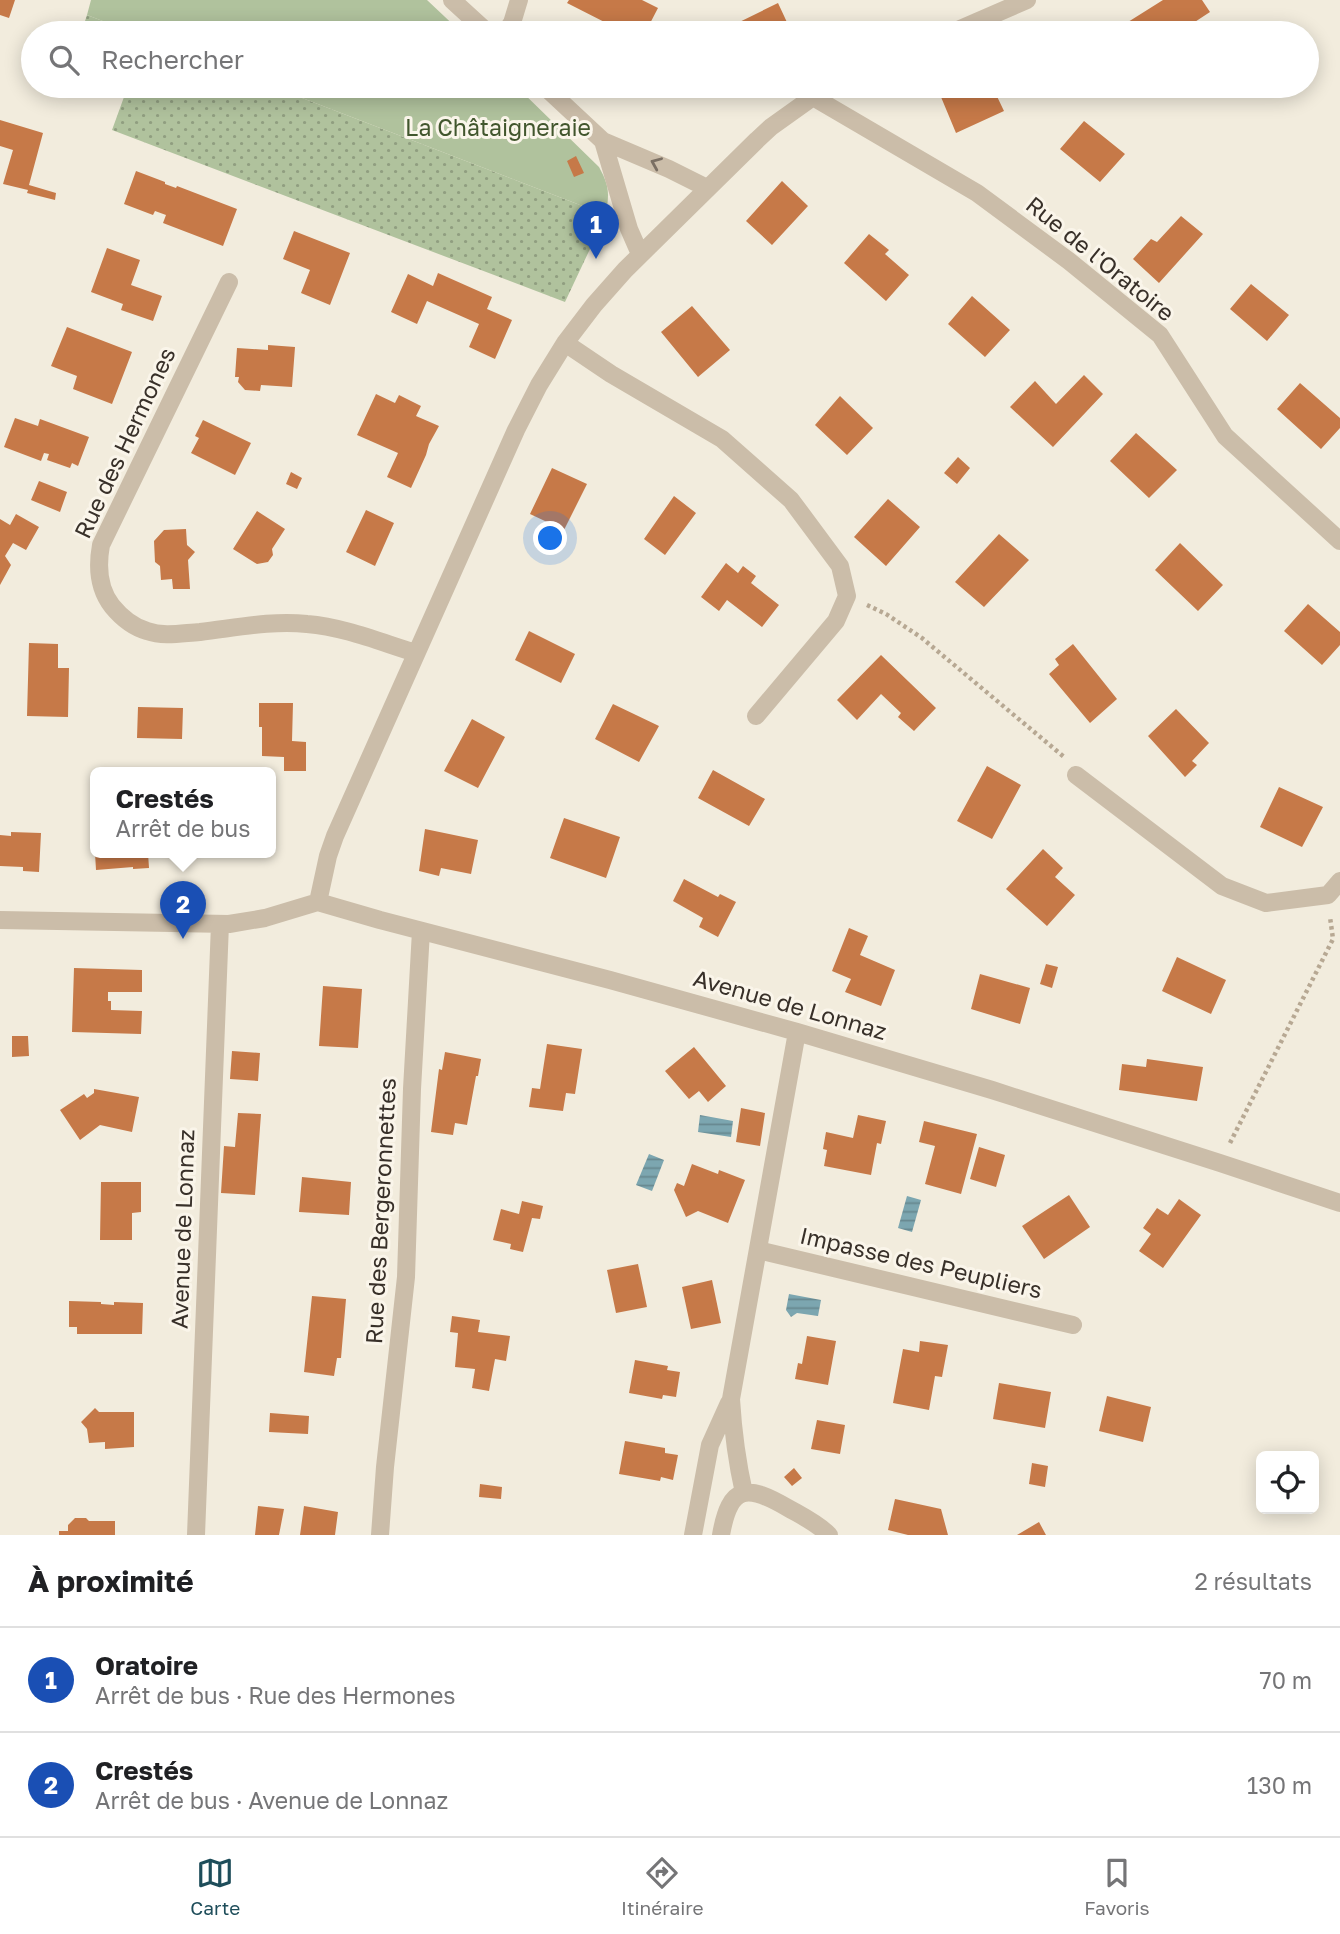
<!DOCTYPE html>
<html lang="fr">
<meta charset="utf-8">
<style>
:root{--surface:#fff;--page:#f2f2f2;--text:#202124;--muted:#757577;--line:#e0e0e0;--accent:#1e4d5a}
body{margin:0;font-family:"Golos Text",sans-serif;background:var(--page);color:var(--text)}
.controls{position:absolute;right:21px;bottom:21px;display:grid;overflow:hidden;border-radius:10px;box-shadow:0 4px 18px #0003}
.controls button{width:63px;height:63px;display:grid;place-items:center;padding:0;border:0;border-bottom:2px solid var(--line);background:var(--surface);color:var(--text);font:35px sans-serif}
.you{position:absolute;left:551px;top:539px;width:24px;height:24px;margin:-18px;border:5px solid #fff;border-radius:50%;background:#1a73e8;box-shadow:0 0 0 10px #1a73e833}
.badge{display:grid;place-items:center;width:46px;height:46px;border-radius:50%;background:var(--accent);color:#fff;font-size:23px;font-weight:700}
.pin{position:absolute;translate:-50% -58px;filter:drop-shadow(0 2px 4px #0008)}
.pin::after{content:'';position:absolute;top:37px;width:24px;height:21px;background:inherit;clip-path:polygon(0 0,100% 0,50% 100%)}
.popup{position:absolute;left:90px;top:767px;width:186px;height:91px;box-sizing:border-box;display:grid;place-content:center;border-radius:10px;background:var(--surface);filter:drop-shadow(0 2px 5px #0005);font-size:23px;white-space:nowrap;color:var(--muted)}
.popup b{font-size:26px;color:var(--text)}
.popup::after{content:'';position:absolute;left:50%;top:100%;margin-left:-14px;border:14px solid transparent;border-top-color:var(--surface)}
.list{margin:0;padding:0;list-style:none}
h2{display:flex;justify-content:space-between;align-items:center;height:91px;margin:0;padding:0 28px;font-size:30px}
h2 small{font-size:23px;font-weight:400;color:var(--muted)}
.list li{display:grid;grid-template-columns:46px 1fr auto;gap:21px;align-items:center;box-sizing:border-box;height:105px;padding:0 28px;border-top:2px solid var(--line)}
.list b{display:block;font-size:26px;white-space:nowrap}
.list p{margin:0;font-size:23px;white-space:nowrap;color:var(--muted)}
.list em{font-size:23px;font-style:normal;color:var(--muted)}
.icon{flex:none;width:38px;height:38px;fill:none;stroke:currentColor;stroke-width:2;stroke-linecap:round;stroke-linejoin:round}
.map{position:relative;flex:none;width:1340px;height:1535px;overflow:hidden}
.search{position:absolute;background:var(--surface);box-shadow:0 4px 18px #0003;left:21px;right:21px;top:21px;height:77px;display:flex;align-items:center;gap:18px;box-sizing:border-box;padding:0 24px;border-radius:38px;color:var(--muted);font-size:26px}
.sheet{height:301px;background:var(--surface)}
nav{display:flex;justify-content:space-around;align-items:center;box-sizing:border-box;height:98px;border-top:2px solid var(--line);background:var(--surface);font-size:19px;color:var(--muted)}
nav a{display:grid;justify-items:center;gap:4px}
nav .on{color:var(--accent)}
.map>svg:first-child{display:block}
</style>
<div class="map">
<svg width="1340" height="1535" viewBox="0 0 1340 1535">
<defs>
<pattern id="grass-dots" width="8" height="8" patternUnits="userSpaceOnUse" patternTransform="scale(1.75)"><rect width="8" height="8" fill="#b0c29d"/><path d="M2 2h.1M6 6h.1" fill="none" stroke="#909e80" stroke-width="1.8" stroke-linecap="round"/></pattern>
<pattern id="water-rules" width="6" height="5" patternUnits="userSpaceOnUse" patternTransform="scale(1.75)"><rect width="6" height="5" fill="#7ca6b0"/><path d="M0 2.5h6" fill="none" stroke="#67888f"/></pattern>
</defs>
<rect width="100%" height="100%" fill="#f2ecdd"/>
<!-- grass -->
<path fill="url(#grass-dots)" d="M87,15L134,33H81Z
M89,86H271L606,215L565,302L112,130L124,97Z"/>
<!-- green -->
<path fill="#b0c29d" d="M91,0H427L462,33H134L87,15Z
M271,86H516L599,167C610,187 609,193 606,215Z"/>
<!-- water -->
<path fill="url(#water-rules)" d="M700,1115L733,1121L731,1137L698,1132Z
M649,1154L664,1160L652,1191L636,1185Z
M907,1196L921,1200L912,1232L898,1228Z
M789,1294L821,1300L818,1316L797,1313L791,1317L786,1310Z"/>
<!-- building -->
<path fill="#c67948" d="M0,0H15L9,18L0,15Z
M569,0H642L658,8L645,33H626L567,3Z
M1163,0H1202L1210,12L1178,33H1136L1128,22Z
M778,3L792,33H722L721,31Z
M966,86H992L1004,111L956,133L941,97Z
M0,120L43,133L29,185L56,193L55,200L27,193L28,190L3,184L13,150L0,146Z
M1084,121L1125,154L1100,182L1060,149Z
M576,156L584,173L574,177L567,161Z
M136,171L165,182V184L176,188L177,186L237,209L223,246L163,223L166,215L155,211L153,215L124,204Z
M782,181L808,206L772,245L746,221Z
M1181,216L1203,234L1159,283L1133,259L1151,239L1157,242Z
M294,231L350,253L330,305L301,293L310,270L283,259Z
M869,234L889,250L885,254L909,275L886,301L844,263Z
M107,248L140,260L131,285L162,296L153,321L121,310L123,304L91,292Z
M438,273L492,297L487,309L512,320L495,359L469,347L479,324L427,301L417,324L391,312L408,274L433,286Z
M1251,284L1289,315L1267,341L1230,309Z
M972,296L1010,330L985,357L948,324Z
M692,306L730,350L698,377L661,332Z
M67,327L132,352L112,404L73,389L77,376L51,366Z
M268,345L295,347L292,387L261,385L260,391L245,390L238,382L239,377H235L237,348L268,350Z
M1084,375L1103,394L1053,447L1010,407L1035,381L1056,404Z
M1300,383L1340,418V428L1321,449L1277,409Z
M376,394L395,403L399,395L421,406L416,416L439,426L429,444L426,455L411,488L387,477L398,453L357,435Z
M840,396L873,428L847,455L815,425Z
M15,418L38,426L40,419L89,437L78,466L72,463L70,468L47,460L49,454L44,453L41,461L4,447Z
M203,420L251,443L235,475L191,453L199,438L195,436Z
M1136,433L1177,470L1149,498L1110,461Z
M958,457L970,468L957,484L944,473Z
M552,468L587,484L564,530L530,514Z
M291,472L302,478L297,489L286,484Z
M39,481L67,492L60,512L31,500Z
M674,496L696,513L665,555L644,539Z
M888,499L920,527L886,566L854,537Z
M366,510L394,523L375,566L346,552Z
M257,511L285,529L272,549L273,555L268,562L257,564L233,549Z
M16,514L39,527L26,550L13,543L5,556L11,565L0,585V519L10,525Z
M186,529L187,545L195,552L188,560L190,589H173L172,579L161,580L160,566L155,562L154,541L164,530Z
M999,534L1029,560L984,607L955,582Z
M1180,543L1223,585L1198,611L1155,570Z
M726,563L738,573L743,566L756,576L751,583L779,605L762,627L727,600L719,611L701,597Z
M1308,604L1340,632V645L1322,665L1284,631Z
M529,631L575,654L561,683L515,660Z
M29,643L58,644V668H69L68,717L27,716Z
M1073,644L1117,699L1090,723L1049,674L1059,665L1055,659Z
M881,655L936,708L914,731L898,717L901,713L881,694L857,720L837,700Z
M259,703H293L292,741L306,742V771H284V757L262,756V727H259Z
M613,704L659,726L639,762L595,739Z
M138,707L183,708L182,739L137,738Z
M1176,709L1209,743L1192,761L1197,765L1185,777L1148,736Z
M472,719L505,737L478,788L444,771Z
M987,766L1021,785L992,839L957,821Z
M713,770L765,799L749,826L698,798Z
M1279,787L1323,807L1302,847L1260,827Z
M564,818L620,837L606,878L550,858Z
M425,829L478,840L471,874L441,868L439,876L419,871Z
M11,832L41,833L39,872L23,871V867L0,866V835L11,836Z
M1043,849L1063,868L1055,877L1075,895L1047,926L1006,889Z
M95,853H148L149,868L133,869V867L96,870Z
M684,879L718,897L720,894L736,902L718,937L699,927L703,918L673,901Z
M849,928L868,936L860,955L895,970L881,1006L845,992L851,979L832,971Z
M1177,957L1226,980L1211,1014L1162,991Z
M1046,964L1058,967L1052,988L1040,984Z
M74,968L142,970V992H108V1001H111V1010L142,1011L141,1034L72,1032Z
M980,974L1030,988L1020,1024L971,1009Z
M323,986L362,989L358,1048L319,1046Z
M12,1036H28L29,1056L12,1057Z
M547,1044L582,1049L575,1094L566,1093L563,1111L529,1107L532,1088L540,1089Z
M694,1047L726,1086L708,1102L699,1091L689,1099L665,1071Z
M232,1051L260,1053L258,1081L230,1079Z
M445,1052L481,1059L478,1076H476L467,1125L455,1123L453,1135L431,1132L439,1069L442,1070Z
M1147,1059L1203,1067L1197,1101L1119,1090L1122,1064L1146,1067Z
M94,1089L139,1097L132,1132L100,1125L80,1140L60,1110L84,1094L87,1098L94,1093Z
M741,1108L765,1113L760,1146L736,1142Z
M238,1113L261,1114L255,1195L221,1193L224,1146L235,1147Z
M858,1115L886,1121L881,1144L877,1143L871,1175L824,1166L827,1150L823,1149L826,1132L853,1138Z
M924,1121L977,1134L961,1194L925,1184L935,1146L919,1142Z
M979,1147L1005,1155L996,1187L970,1179Z
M692,1164L718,1174L719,1170L745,1180L728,1223L698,1211L686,1217L674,1190L677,1183L684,1186Z
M302,1177L351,1182L349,1215L299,1212Z
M101,1182H141V1212L132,1213V1240H100Z
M1069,1195L1090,1227L1044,1259L1022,1226Z
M1179,1199L1201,1215L1163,1268L1139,1251L1151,1234L1143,1228L1157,1208L1168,1215Z
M522,1201L543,1206L540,1219L532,1218L523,1252L510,1249L511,1244L493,1240L501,1209L519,1214Z
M638,1264L647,1307L616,1313L607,1270Z
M712,1280L721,1323L691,1329L682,1287Z
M312,1296L346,1299L341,1358H337L334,1376L304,1372Z
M69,1301L101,1302V1304L114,1305V1302L143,1303L142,1334H77V1327H69Z
M452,1316L480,1320L478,1332L510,1336L506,1361L495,1359L489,1391L472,1388L475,1369L455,1367L458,1333L450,1332Z
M807,1336L836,1341L828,1385L795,1379L798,1363L802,1364Z
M920,1341L948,1345L942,1377L935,1376L929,1410L893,1403L903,1349L919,1352Z
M635,1360L668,1366L667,1370L680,1372L676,1397L663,1395L662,1399L629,1393Z
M999,1383L1051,1392L1045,1428L993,1419Z
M1107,1396L1151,1407L1143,1442L1099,1431Z
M95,1408L99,1412H134V1447L105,1449V1442L89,1443L87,1429L81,1422Z
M270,1413L309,1416L308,1434L269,1432Z
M817,1420L845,1425L840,1454L811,1449Z
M625,1441L665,1448V1453L678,1455L673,1480L661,1477L660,1481L619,1474Z
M1032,1463L1048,1466L1045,1487L1029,1484Z
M794,1468L802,1478L792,1486L784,1477Z
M480,1484L502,1487L501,1499L479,1497Z
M895,1499L941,1509L948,1535H908L888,1530Z
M258,1506L284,1509L279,1535H255Z
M304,1506L338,1512L335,1535H300Z
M75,1518H86L89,1521H115V1535H59V1531H68V1525Z
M1039,1522L1046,1535H1017Z"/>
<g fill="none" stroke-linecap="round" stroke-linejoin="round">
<!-- path -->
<path stroke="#b7a893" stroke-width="4.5" stroke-dasharray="3.5 3.5" stroke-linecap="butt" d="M867,605L886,614L922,638L1064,757
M1230,1143L1333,939L1330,917"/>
<!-- minor -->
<path stroke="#cbbda9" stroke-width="18" d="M452,0L488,33
M505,33L512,23L519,0
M951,33L1027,0
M544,86L603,141L669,169L707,188
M813,97L977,193L1069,261L1160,335L1225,436L1340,541
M603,141L629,229L640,254
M229,282L101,545C97,567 98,588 112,606C121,617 133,627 147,631C164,637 182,633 200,632C235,628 272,620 307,624C344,627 380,642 416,653
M565,343L611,374L722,439L791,500L840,566L847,596L836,621L756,716
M1076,775L1222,886L1266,903L1328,895L1340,881
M318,902L328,856L335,836L516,430L539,385L565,343L594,305L625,270L757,140L771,127L813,97L833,86
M0,920L229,924L265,918L318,902L380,920L610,980L797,1032L992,1090L1220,1163L1340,1203
M758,1250L1073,1325
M744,1493C737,1462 733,1432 731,1399L797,1032
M196,1535L220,924
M380,1535L385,1467L406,1277L412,1089L421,931
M693,1535L710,1445L729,1403
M721,1535C730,1484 747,1484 788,1508C802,1516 817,1523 829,1535"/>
</g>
<!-- one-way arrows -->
<defs><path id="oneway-chevron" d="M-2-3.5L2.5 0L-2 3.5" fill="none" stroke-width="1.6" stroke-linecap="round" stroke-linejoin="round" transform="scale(1.75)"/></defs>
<use stroke="#7a6f63" href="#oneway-chevron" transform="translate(656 163) rotate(-157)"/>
<g text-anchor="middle" stroke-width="6" stroke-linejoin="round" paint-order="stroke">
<!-- park labels -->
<g font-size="23" fill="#41562d" stroke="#faf5ea">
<text x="498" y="136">La Châtaigneraie</text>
</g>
<!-- street labels -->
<g font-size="23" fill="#383029" stroke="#faf5ea">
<text transform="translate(1100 259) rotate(39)" y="8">Rue de l'Oratoire</text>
<text transform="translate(125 443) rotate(-65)" y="8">Rue des Hermones</text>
<text transform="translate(790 1005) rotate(16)" y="8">Avenue de Lonnaz</text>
<text transform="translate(381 1211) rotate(-87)" y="8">Rue des Bergeronnettes</text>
<text transform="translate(183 1229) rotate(-88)" y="8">Avenue de Lonnaz</text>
<text transform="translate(921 1263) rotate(13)" y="8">Impasse des Peupliers</text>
</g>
</g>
</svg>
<div class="controls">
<button><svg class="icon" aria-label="locate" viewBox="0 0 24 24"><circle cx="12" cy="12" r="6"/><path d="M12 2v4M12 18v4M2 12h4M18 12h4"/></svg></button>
</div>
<div class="you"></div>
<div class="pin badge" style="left:596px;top:259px;background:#1a4fb4">1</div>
<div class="pin badge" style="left:183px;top:939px;background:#1a4fb4">2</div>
<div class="popup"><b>Crestés</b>Arrêt de bus</div>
<div class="search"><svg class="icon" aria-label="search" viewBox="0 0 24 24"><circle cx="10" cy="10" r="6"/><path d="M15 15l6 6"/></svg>Rechercher</div>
</div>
<section class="sheet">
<h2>À proximité<small>2 résultats</small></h2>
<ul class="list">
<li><span class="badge" style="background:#1a4fb4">1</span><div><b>Oratoire</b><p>Arrêt de bus · Rue des Hermones</p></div><em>70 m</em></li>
<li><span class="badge" style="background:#1a4fb4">2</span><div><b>Crestés</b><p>Arrêt de bus · Avenue de Lonnaz</p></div><em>130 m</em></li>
</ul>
</section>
<nav>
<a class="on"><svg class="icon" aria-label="map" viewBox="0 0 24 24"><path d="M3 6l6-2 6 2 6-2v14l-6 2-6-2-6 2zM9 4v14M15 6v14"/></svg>Carte</a>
<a><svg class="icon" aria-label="directions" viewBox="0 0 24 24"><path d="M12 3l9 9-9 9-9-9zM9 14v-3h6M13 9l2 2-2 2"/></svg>Itinéraire</a>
<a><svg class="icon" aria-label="saved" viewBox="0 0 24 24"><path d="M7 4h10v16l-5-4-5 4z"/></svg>Favoris</a>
</nav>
